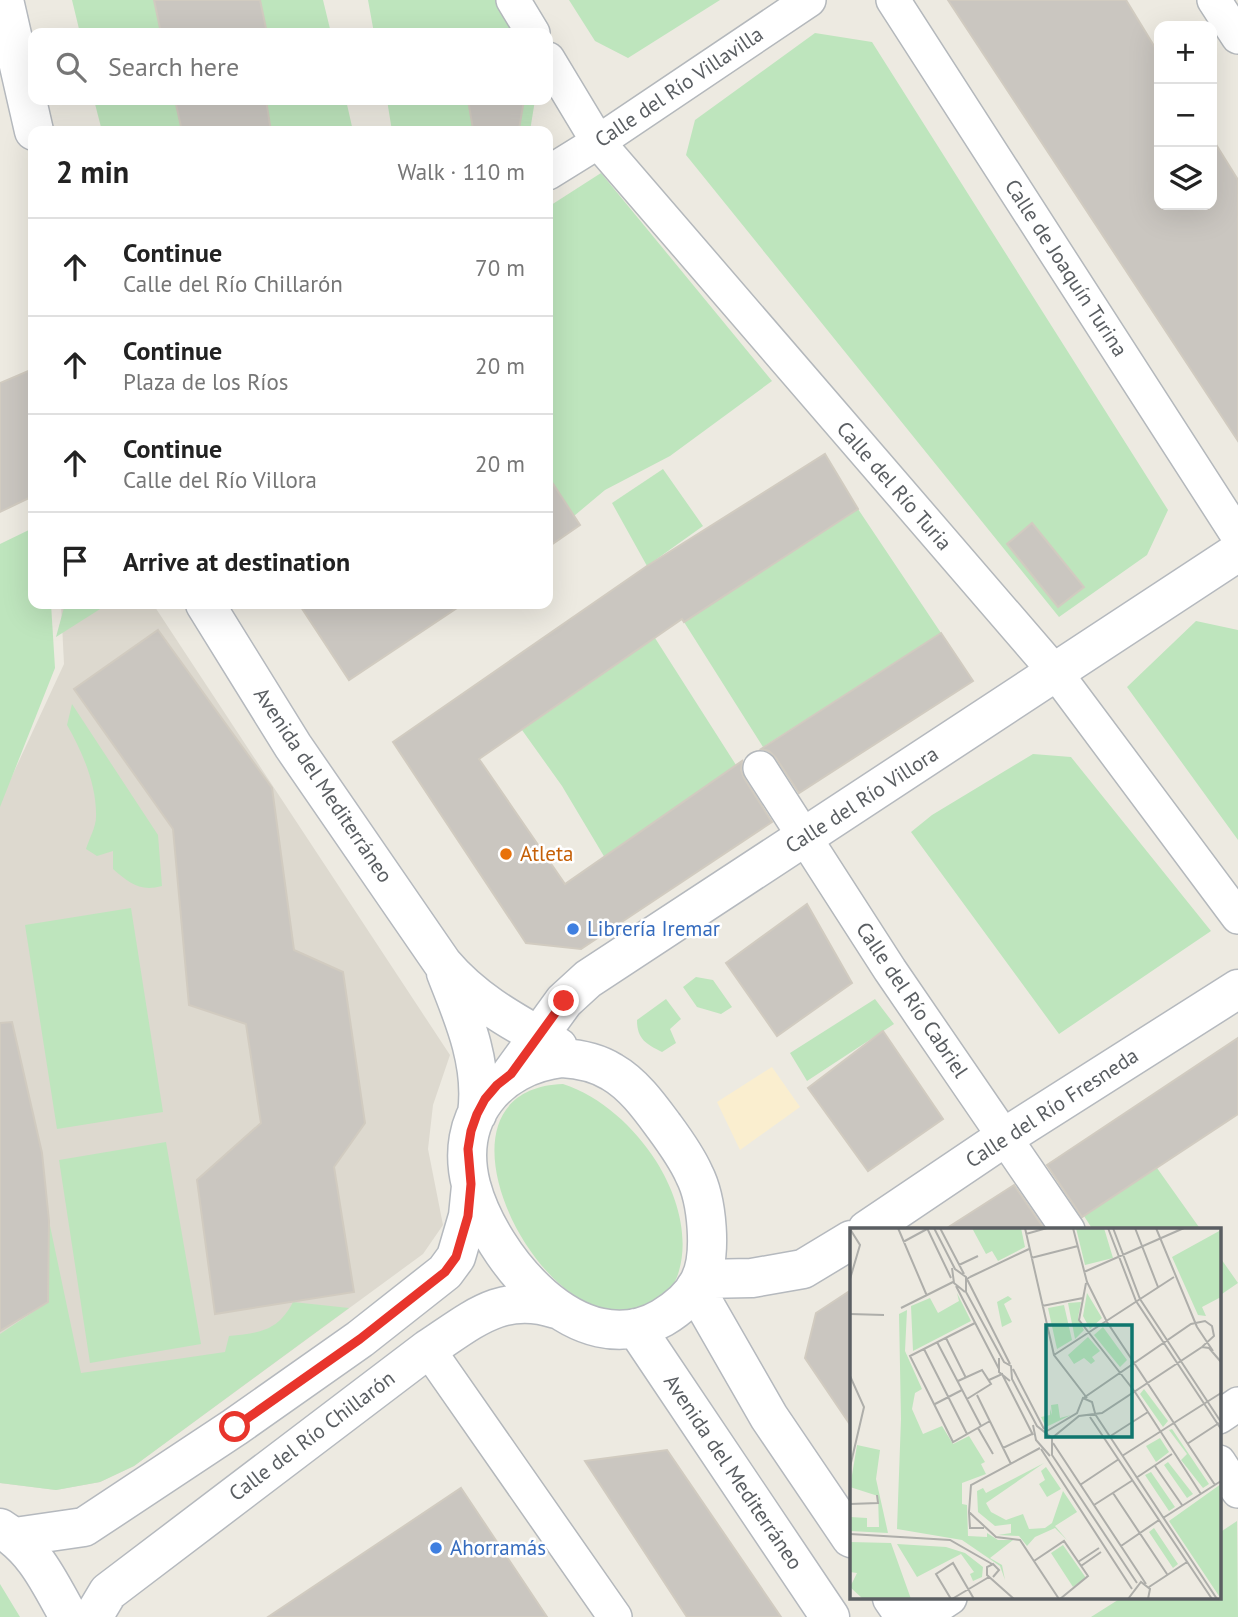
<!DOCTYPE html>
<meta charset="utf-8">
<style>
:root{--surface:#fff;--page:#f2f2f2;--text:#222;--muted:#767676;--line:#e0e0e0}
body{margin:0;font-family:"PT Sans",sans-serif;background:var(--page);color:var(--text)}
.controls{position:absolute;right:21px;top:21px;display:grid;overflow:hidden;border-radius:14px;box-shadow:0 7px 28px #0002}
.controls button{width:63px;height:63px;display:grid;place-items:center;padding:0;border:0;border-bottom:2px solid var(--line);background:var(--surface);color:var(--text);font:35px sans-serif}
.stop{position:absolute;width:21px;height:21px;margin:-16px;border:5px solid #e8352c;border-radius:50%;background:#fff}
.stop.end{background:#e8352c;border-color:#fff;box-shadow:0 2px 7px #0008}
.list{margin:0;padding:0;list-style:none}
h2{display:flex;justify-content:space-between;align-items:center;height:91px;margin:0;padding:0 28px;font-size:30px}
h2 small{font-size:23px;font-weight:400;color:var(--muted)}
.list li{display:grid;grid-template-columns:46px 1fr auto;gap:21px;align-items:center;box-sizing:border-box;height:98px;padding:0 28px;border-top:2px solid var(--line)}
.list b{display:block;font-size:26px;white-space:nowrap}
.list p{margin:0;font-size:23px;white-space:nowrap;color:var(--muted)}
.list em{font-size:23px;font-style:normal;color:var(--muted)}
.icon{flex:none;width:38px;height:38px;fill:none;stroke:currentColor;stroke-width:2;stroke-linecap:round;stroke-linejoin:round}
.map{position:relative;flex:none;width:1238px;height:1617px;overflow:hidden}
.search{position:absolute;background:var(--surface);box-shadow:0 7px 28px #0002;left:28px;top:28px;width:525px;height:77px;display:flex;align-items:center;gap:18px;box-sizing:border-box;padding:0 24px;border-radius:14px;color:var(--muted);font-size:26px}
.panel{position:absolute;background:var(--surface);box-shadow:0 7px 28px #0002;left:28px;top:126px;width:525px;height:483px;border-radius:14px}
.map>svg:first-child{display:block}
</style>
<div class="map">
<svg width="1238" height="1617" viewBox="0 0 1238 1617">
<rect width="100%" height="100%" fill="#edeae1"/>
<!-- education -->
<path fill="#ddd9cf" d="M61,604H153L450,1055L433,1105L428,1149L443,1225L423,1254L134,1466L100,1482L56,1490L0,1483V802L64,664Z"/>
<!-- green -->
<path fill="#bee5bd" d="M72,0H323L331,33H80Z
M368,0H500L517,33H374Z
M569,0H720L628,58L595,41Z
M815,33L872,42L1168,510L1147,555L1059,617L686,155L695,120Z
M94,100H346L353,131H102Z
M387,100H535L530,131H392Z
M601,173L772,381L670,456L605,490L574,516L548,476V207Z
M663,469L703,526L647,566L612,503Z
M858,509L941,633L763,747L684,622Z
M33,528V604H51L55,668L0,807V544Z
M65,604H108L56,637Z
M1196,621L1238,630V840L1127,687Z
M655,638L736,765L605,858L562,786L522,730Z
M72,704L158,835L162,886C140,892 129,883 113,869V851L97,856L86,849C89,839 96,827 96,817C97,785 82,751 67,725Z
M1033,754L1071,757L1211,931L1059,1034L911,832L932,815Z
M131,908L163,1112L57,1129L25,925Z
M696,977L713,980L732,1007L721,1014L697,1007L683,987Z
M666,999L681,1019L670,1029L676,1043L662,1052C646,1044 637,1039 637,1020Z
M875,999L894,1024L807,1081L790,1053Z
M563,1084C601,1096 635,1128 656,1161C677,1194 691,1239 677,1277C673,1286 667,1297 657,1302C653,1304 647,1305 642,1306C631,1309 622,1312 611,1310C522,1300 426,1089 563,1084Z
M166,1142L201,1344L90,1363L59,1160Z
M1157,1168L1201,1230H1093L1084,1216Z
M49,1221L81,1373L225,1352L229,1336C260,1333 278,1331 293,1302L349,1308L134,1466L100,1482L56,1490L0,1483V1334L48,1302Z
M1219,1256L1238,1283L1219,1296Z
M1237,1521L1238,1617H1091L1121,1598H1219V1533Z
M0,1584L20,1617H0Z"/>
<!-- sand -->
<path fill="#faeecf" d="M772,1067L800,1107L740,1150L717,1102Z"/>
<!-- building -->
<path fill="#cac6c0" stroke="#d1cbc0" stroke-width="2" d="M154,0H260L267,33H161Z
M948,0H1126L1159,54V205H1212V138L1238,180V441Z
M175,100H266L271,131H182Z
M468,100H524L519,129H473Z
M33,369V496L0,512V383Z
M825,454L858,509L684,622L682,619L479,759L565,884L742,761L741,770L744,778L772,822L581,949L526,943L393,742L647,566Z
M548,476L580,525L548,547Z
M1032,523L1084,587L1058,607L1007,544Z
M299,604H463L349,680Z
M158,630L272,788L294,950L343,972L365,1123L334,1167L354,1292L215,1314L197,1180L261,1123L246,1024L189,1005L173,829L74,689Z
M941,633L973,681L799,793L776,758L769,751L761,749Z
M807,904L852,983L777,1036L726,963Z
M12,1022L42,1153L49,1221L48,1302L0,1331V1023Z
M883,1031L943,1119L868,1171L808,1088Z
M1238,1038V1114L1082,1217L1047,1165Z
M1014,1185L1045,1230H944Z
M851,1290V1426L805,1358L816,1313Z
M667,1450L781,1617H687L585,1461Z
M461,1488L547,1617H268Z"/>
<g fill="none" stroke-linecap="round" stroke-linejoin="round">
<defs>
<path id="street" d="M513,0L533,33
M893,0L1238,536
M1214,0L1238,37
M548,59L598,142L1056,673L1238,917
M548,173L598,142L809,0
M760,768L890,970L1068,1230
M428,1349L615,1617
M1219,1417L1238,1404
M1219,1462L1238,1491
M921,1617L950,1598"/>
<path id="secondary" d="M4,0L34,131
M205,604L293,746L443,964C475,1002 516,1023 558,1047
M446,973C464,1018 484,1065 477,1114
M562,1058C579,1059 596,1062 612,1072C633,1084 649,1106 663,1125C674,1140 686,1156 694,1174C707,1199 713,1256 699,1282C691,1298 677,1309 662,1318C579,1366 490,1257 471,1185C454,1118 496,1066 562,1058Z
M511,1074L564,1001L588,979L1238,552
M867,1230L1005,1137L1238,989
M701,1279L752,1278L803,1269L851,1240
M695,1288L769,1417L851,1538
M636,1328L830,1617
M0,1528C36,1550 49,1582 69,1617
M15,1537L84,1527L235,1427L360,1339L445,1272L456,1257L468,1216L471,1186
M892,1598L905,1617
M93,1617L108,1592L428,1349C471,1321 502,1291 556,1309"/>
</defs>
<!-- street casing -->
<use href="#street" stroke="#b4b8bc" stroke-width="36"/>
<!-- secondary casing -->
<use href="#secondary" stroke="#b5b9be" stroke-width="41"/>
<!-- street -->
<use href="#street" stroke="#fff" stroke-width="33"/>
<!-- secondary -->
<use href="#secondary" stroke="#fff" stroke-width="38"/>
</g>
<g fill="none" stroke-linecap="round" stroke-linejoin="round">
<!-- route -->
<path stroke="#e8352c" stroke-width="9" d="M235,1427L360,1339L445,1272L456,1257L468,1216L471,1184L468,1149L471,1131L477,1114L485,1099L497,1085L511,1074L564,1001"/>
</g>
<!-- markers -->
<circle fill="#e8710a" stroke="#fff" stroke-width="2.5" cx="506" cy="854" r="7"/>
<g fill="#3f7fe0" stroke="#fff" stroke-width="2.5">
<circle cx="573" cy="929" r="7"/>
<circle cx="436" cy="1548" r="7"/>
</g>
<g text-anchor="middle" stroke-width="5" stroke-linejoin="round" paint-order="stroke">
<!-- street labels -->
<g font-size="21" fill="#5a5e62" stroke="#fff">
<text transform="translate(679 87) rotate(-34)" y="7">Calle del Río Villavilla</text>
<text transform="translate(1066 268) rotate(57)" y="7">Calle de Joaquín Turina</text>
<text transform="translate(894 486) rotate(49)" y="7">Calle del Río Turia</text>
<text transform="translate(323 785) rotate(56)" y="7">Avenida del Mediterráneo</text>
<text transform="translate(862 800) rotate(-33)" y="7">Calle del Río Villora</text>
<text transform="translate(912 1000) rotate(56)" y="7">Calle del Río Cabriel</text>
<text transform="translate(1052 1108) rotate(-33)" y="7">Calle del Río Fresneda</text>
<text transform="translate(312 1436) rotate(-37)" y="7">Calle del Río Chillarón</text>
<text transform="translate(733 1472) rotate(56)" y="7">Avenida del Mediterráneo</text>
</g>
<!-- food labels -->
<g font-size="21" fill="#c56008" stroke="#fff" text-anchor="start">
<text x="520" y="861">Atleta</text>
</g>
<!-- shop labels -->
<g font-size="21" fill="#366cbe" stroke="#fff" text-anchor="start">
<text x="587" y="936">Librería Iremar</text>
<text x="450" y="1555">Ahorramás</text>
</g>
</g>
<!-- overview -->
<g transform="translate(850 1228)">
<rect width="371" height="371" fill="#edeae1"/>
<path d="M122,0H171L175,19L148,33L142,23L136,26ZM226,0H254L263,30L235,37ZM371,2V69L352,79L356,88L348,87L322,29ZM107,65L121,93L63,123L61,78L80,70L88,85L109,73ZM237,65L252,90L240,101L233,88ZM158,68L162,71L154,76L162,94L152,99L147,74ZM231,74L228,90L234,102L225,111L218,75ZM214,77L222,112L207,121L198,80ZM57,82L55,123L72,161L65,165L62,181L73,206L92,198L103,216L119,208L135,234L131,236L136,246L112,255V276L117,277L118,308L137,309V305L148,312H163L140,330L152,337L155,352L150,338L112,312L47,301L51,191L49,86ZM253,99L277,132L270,139L244,107ZM238,109L250,123L242,129L245,133L241,136L234,130L224,136L218,127ZM294,161L318,193L313,199L290,166ZM208,176L210,190L221,187L196,199L191,189L200,187V181L202,187L201,177ZM322,201L359,256L353,260L331,232L337,226L319,202ZM310,210L319,224L306,234L296,218ZM7,217L30,222L26,251L38,305L0,303V289L17,290V299H29L28,268L0,259ZM318,234L343,266L337,270L314,237ZM194,235L136,275L141,284L156,292L173,286L179,301L195,300L202,295L213,263L227,284L205,298L217,312L205,300L185,309L177,318L169,308L148,307L161,305V296L145,298L128,284L127,263L133,260L136,265ZM196,239L211,261L197,269L189,256L195,252L191,243ZM301,244L325,279L319,283L295,247ZM371,256V371L319,293ZM304,300L328,336L323,340L299,304ZM0,314L41,315L61,371H13L0,359L7,345L0,344ZM47,316L96,319L115,325L133,339L132,349L123,353L120,346L124,344L111,326L67,349ZM213,317L236,350L223,359L201,325Z" fill="#bee5bd"/>
<path fill="none" stroke="#aeaeaa" stroke-width="2" d="M48,0L77,68M77,0L101,50M84,0L105,41L116,49V64L154,134L161,138L162,151L187,198L202,210V227L287,355M90,0L114,46M175,0L204,127L237,170M223,0L237,54L257,94L365,257M258,0L286,73L371,201M263,0L290,71L371,194M285,0L308,59M306,0L347,99M0,1L10,17L0,51M176,6L197,0M53,14L77,1M181,30L228,18M109,37L128,28M102,40L104,55L115,64M234,44L334,0M120,49L117,51L160,136M120,49L179,21M236,55L229,92L285,164L351,266M106,58L149,141M192,78L233,70M51,80L103,54M0,86L34,87M125,95L60,128L103,214L140,193M347,99L363,123M96,110L116,150M87,114L131,198M352,119L359,120L371,134M74,121L117,206M204,127L324,49M149,130V144L160,153M163,141L194,201M0,148L14,179L0,239M139,152L152,146L183,207M108,153L132,142L141,156L117,171M127,167L161,236M85,176L112,162M245,186L367,371M240,189L362,371M183,197L186,212L200,228M128,200L143,226M197,203L227,185L233,170L242,174L245,185M259,209L298,184M202,210L229,188L252,185L352,119L364,108L362,98L355,93L341,96L232,171M203,215L296,356M337,216L369,195M153,220L182,206M190,220L121,257L119,284L146,309L170,312L209,371M191,221L282,361M272,228L371,165M305,238L332,277M286,250L322,226M230,257L269,231M263,265L317,346M0,276L28,275L27,267M244,277L283,252M119,284L120,300H134M313,290L371,253M0,306L100,312L142,336M271,318L309,292M184,333L214,313L238,348L210,371M228,334L249,320M231,338L251,324M143,349L149,342L143,336L137,339V347L164,371M299,359L337,334M101,371L86,346L103,335L124,371M102,371L139,349M278,371L291,354L300,361L298,371"/>
<path fill="#0f766e" fill-opacity="0.15" stroke="#0f766e" stroke-width="3.5" d="M196,97H282V209H196Z"/>
<rect width="371" height="371" fill="none" stroke="#5a5e62" stroke-width="3.5"/>
</g>
</svg>
<div class="controls">
<button>+</button>
<button>−</button>
<button><svg class="icon" aria-label="layers" viewBox="0 0 24 24"><path d="M12 4l9 5-9 5-9-5zM3 14l9 5 9-5"/></svg></button>
</div>
<div class="stop" style="left:235px;top:1427px"></div>
<div class="stop end" style="left:564px;top:1001px"></div>
<div class="search"><svg class="icon" aria-label="search" viewBox="0 0 24 24"><circle cx="10" cy="10" r="6"/><path d="M15 15l6 6"/></svg>Search here</div>
<section class="panel">
<h2>2 min<small>Walk · 110 m</small></h2>
<ul class="list">
<li><svg class="icon" aria-label="ahead" viewBox="0 0 24 24"><path d="M12 20V5M6 11l6-6 6 6"/></svg><div><b>Continue</b><p>Calle del Río Chillarón</p></div><em>70 m</em></li>
<li><svg class="icon" aria-label="ahead" viewBox="0 0 24 24"><path d="M12 20V5M6 11l6-6 6 6"/></svg><div><b>Continue</b><p>Plaza de los Ríos</p></div><em>20 m</em></li>
<li><svg class="icon" aria-label="ahead" viewBox="0 0 24 24"><path d="M12 20V5M6 11l6-6 6 6"/></svg><div><b>Continue</b><p>Calle del Río Villora</p></div><em>20 m</em></li>
<li><svg class="icon" aria-label="arrive" viewBox="0 0 24 24"><path d="M6 21V4h12l-3 4 3 4H6"/></svg><div><b>Arrive at destination</b></div></li>
</ul>
</section>
</div>
